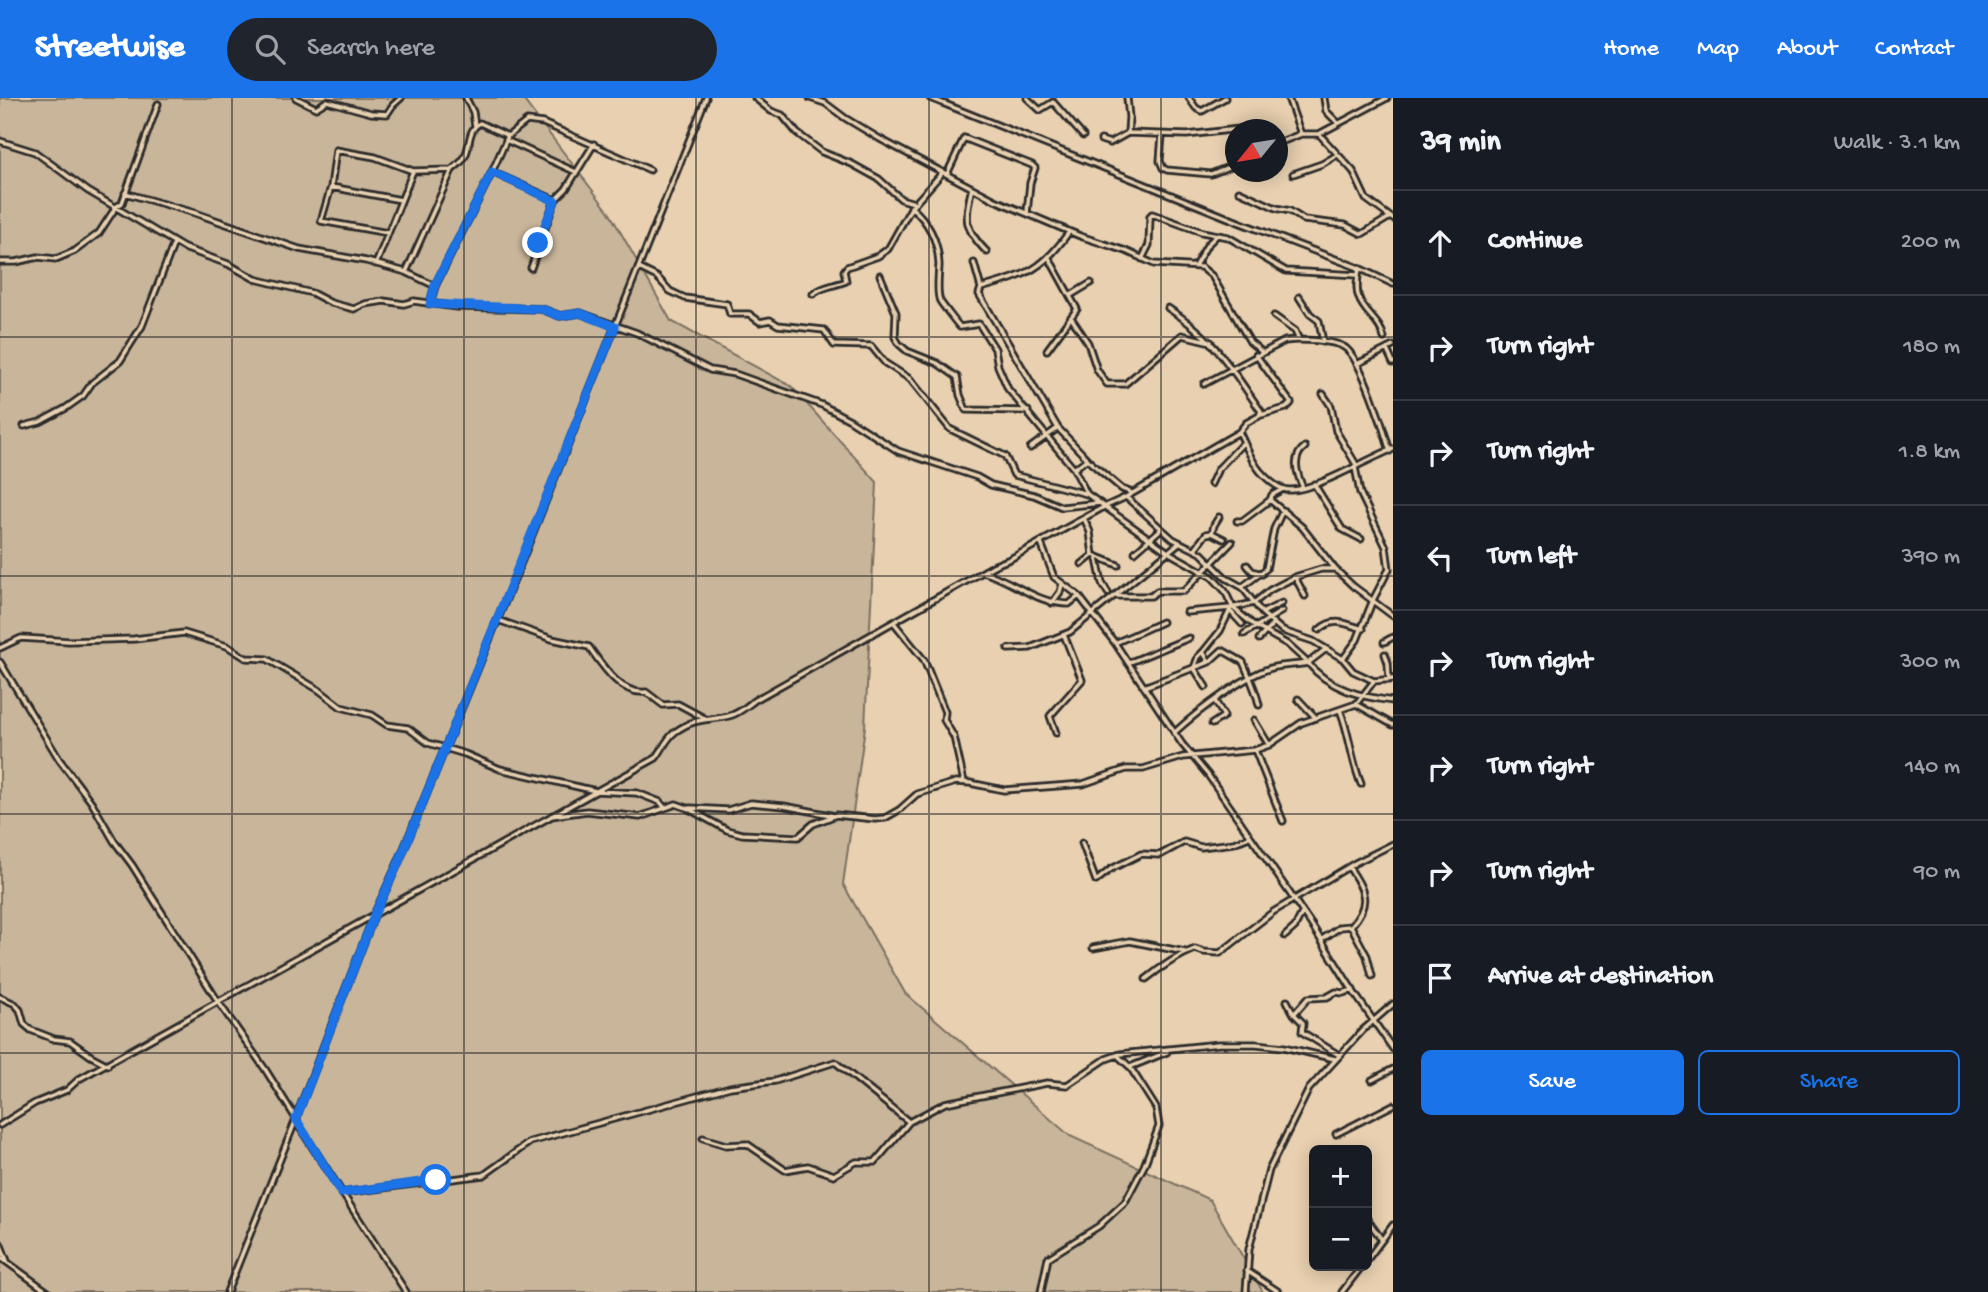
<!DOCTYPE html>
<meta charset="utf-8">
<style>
:root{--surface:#171b24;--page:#20242c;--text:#f1f3f6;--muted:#9ea1a6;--line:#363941;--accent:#1a73e8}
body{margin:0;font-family:"Gochi Hand",sans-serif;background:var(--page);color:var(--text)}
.controls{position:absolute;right:21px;bottom:21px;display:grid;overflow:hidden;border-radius:10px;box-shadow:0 4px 18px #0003}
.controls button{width:63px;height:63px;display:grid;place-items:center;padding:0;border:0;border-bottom:2px solid var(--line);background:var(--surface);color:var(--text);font:35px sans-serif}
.compass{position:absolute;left:1225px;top:21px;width:63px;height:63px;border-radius:50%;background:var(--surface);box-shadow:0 4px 18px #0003;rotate:240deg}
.stop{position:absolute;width:21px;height:21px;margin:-16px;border:5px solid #1a73e8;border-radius:50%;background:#fff}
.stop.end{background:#1a73e8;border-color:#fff;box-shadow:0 2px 7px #0008}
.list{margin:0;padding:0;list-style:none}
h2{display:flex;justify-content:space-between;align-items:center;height:91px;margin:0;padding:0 28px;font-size:30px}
h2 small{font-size:23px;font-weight:400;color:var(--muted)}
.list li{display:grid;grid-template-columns:46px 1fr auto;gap:21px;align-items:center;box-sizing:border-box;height:105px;padding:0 28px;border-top:2px solid var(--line)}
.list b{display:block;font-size:26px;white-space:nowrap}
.list em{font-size:23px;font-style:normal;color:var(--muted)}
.actions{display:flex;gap:14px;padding:21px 28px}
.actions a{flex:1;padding:16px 0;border:2px solid var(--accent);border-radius:10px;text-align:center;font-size:24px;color:var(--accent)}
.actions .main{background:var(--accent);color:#fff}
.icon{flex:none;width:38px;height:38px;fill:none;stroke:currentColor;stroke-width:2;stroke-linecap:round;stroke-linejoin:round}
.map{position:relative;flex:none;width:1393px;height:1194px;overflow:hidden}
header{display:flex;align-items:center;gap:42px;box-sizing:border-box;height:98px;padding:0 35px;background:var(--accent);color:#fff}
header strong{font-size:33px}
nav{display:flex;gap:38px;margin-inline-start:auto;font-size:24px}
.search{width:490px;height:63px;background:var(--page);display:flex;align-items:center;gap:18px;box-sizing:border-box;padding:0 24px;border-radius:38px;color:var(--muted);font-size:26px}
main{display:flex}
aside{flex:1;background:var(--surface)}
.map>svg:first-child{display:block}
</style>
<header>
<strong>Streetwise</strong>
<div class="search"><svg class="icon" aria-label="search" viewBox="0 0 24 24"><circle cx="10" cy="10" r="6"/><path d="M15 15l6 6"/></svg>Search here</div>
<nav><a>Home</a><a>Map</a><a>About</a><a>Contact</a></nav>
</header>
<main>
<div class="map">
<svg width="1393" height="1194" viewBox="0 0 1393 1194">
<rect width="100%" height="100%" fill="#e8d0b0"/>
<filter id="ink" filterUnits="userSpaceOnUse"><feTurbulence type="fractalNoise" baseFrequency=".0143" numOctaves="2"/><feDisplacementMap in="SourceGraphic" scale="14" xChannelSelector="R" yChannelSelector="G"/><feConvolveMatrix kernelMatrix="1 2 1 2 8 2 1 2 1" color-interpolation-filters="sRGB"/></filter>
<g filter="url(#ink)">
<!-- green -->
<path fill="#c9b59a" stroke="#7a7062" stroke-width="2" d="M0,0H522L609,114L671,223L791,288L877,384L865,629L843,786L905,895L1070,1038L1210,1102L1263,1194H0Z"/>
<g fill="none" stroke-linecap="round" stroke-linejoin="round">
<defs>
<path id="minor" d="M296,0L316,10L327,3L371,15L387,16L393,7L401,0
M466,0L473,14L475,28
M755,0L771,13L782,17L797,35L822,54L852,66L879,81L901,101L914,105
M810,0L825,5L845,20L880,41L995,102L1080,138L1126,153L1154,166L1201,169L1212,178L1250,244L1262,254
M930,0L1241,125L1359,170L1393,186
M1027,0L1040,12L1053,4L1083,38
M1127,0L1129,19L1128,35
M1189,0L1196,10L1202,13L1225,0
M1288,0L1301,36
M1324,0L1326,13L1337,24
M1319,36L1387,0
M1162,37L1160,63L1163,70L1167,72L1211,76L1236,66
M508,38L492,74L555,102
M506,42L576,74
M1101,42L1110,45L1128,35L1187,37L1256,29L1265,32
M0,43L35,54L88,93L184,150L228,166L255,181L312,195L331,205L354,211L365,206L384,203L404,206L414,203L456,209L542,211L560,218L580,215L637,235L710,272L735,276L822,307L850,322L898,353L977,379L991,387L1034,397L1062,409L1100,405
M1278,45L1301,36H1319L1353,73L1366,101L1393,121
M947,76L964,40L1032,67L1035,70L1030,85L1027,115
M1293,76L1322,66L1337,57
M331,89L401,102
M972,90C964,121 964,131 987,154
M1239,93L1276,110L1290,113L1304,122L1345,127L1362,136L1390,119
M125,95L195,115L299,151L366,163L406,174L435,188
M911,109C928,123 938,143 939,166C939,175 936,195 940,203C941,205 957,226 960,229L979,226L995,251L998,268L1008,291L1074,371L1087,361
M388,135L321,123L331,89L336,52L375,59L413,73
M1142,161L1149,147L1150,118L1152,116L1202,134L1228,139L1286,173L1358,177
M0,164H16L38,159L56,161L75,153L99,135L116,109L122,105L158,6
M974,165L981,190L979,196L1058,330L1091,365L1122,391L1132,395
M376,166L413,73L452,72C456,68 463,64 465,58C471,47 467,32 480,25L508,38L527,23L543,25L650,72
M1195,168L1207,147L1217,137
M531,170L555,102L566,91L594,46
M639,170L657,179L670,193L685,200L727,206L730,216H749L760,224L770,222L778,227L824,232L834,247L871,248L885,265L910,281L950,331L1005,358L1014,377L1087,396L1168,454L1212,479L1225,493L1233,510L1255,528L1287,546L1308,565C1297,567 1286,567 1275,569C1247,575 1197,614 1175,634
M1359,170C1358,180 1355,191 1359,200C1364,215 1381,224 1384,240
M406,174L452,72
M880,177L896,215L895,239L899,246L907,253L937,265L957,279L960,297L966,312L1028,313
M981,190C1026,177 1042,173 1069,134
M813,196C823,188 834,188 846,183L844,173L847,169L878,158L888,151L911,110L943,74
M1071,197L1091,185
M1299,199L1310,216L1319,223L1323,244
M430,206L435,188L492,74
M1168,210C1214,240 1228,266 1258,309L1261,313L1259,318L1246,325L1239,334C1246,347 1250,361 1260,373C1267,381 1279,393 1291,392C1316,392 1367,361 1393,351
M1274,218L1295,233L1299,242
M1072,221L1088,245L1097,272L1107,286H1125L1182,237L1211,244
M1047,252L1077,211L1049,160
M1387,252L1393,265
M1256,257L1291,305L1286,310L1261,317
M1357,266L1393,248
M1204,286L1285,243C1298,241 1333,242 1344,249C1361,259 1384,332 1390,353
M1323,296L1331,308L1336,333L1357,368
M24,328L40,324L66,310L83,298L92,285L120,263L142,228L174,145
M1030,350L1058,330
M1074,371L1087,396
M1211,386L1218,371L1244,344
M1314,386L1342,431L1361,441
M1303,390C1297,376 1291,359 1305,349
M1283,391L1272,397L1270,402L1302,429L1335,471L1353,488L1393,518
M1126,399L1173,441L1201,455L1226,480L1242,489L1262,515L1283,533L1313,543L1343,561L1353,573L1374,583L1393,581
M1084,420L1090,434L1093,457L1118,467
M1237,423H1242L1270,402
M1212,435L1214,427L1219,419
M1041,445L1054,479L1079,498L1115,545L1182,646L1208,677L1311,826L1355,896L1393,951
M1195,451L1206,436L1212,435L1224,441
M1135,454L1161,431
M1097,461L1102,485L1108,495
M1082,466L1093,457
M1247,467L1252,473L1262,476
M983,474C1014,483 1037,506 1069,506L1079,498
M1295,479L1305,498
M1242,489L1266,471L1274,431L1283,412
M1115,498H1151L1157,493H1184L1232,444
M1052,505L1060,494L1062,486
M1187,514L1231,510L1254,505L1270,492L1295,479L1321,471H1335
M1231,514L1242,526
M1262,515L1282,505
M498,522L552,541L589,549C602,567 620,597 646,594L663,607L678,606L704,620
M895,526L924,562L945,614L944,622L954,639L964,684
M1319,532C1334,518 1346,526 1363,531
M1244,536L1282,513
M1259,541L1273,526
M1384,544L1393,539
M1115,545L1162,524
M0,550L21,540L69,543L134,541L184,535L227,548L246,560L267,561L319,592L341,609L372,617L387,627L408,630L428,645L465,656L500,671L596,693L637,695L660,704L664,709
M1008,551L1030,550L1070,534L1179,445
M1326,551L1308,565C1329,591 1361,599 1393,603
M1203,554L1198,559L1194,570L1206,589
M1385,556L1388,565L1389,582
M1343,561L1357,542L1373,502L1389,471L1386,449L1360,395L1355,369
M0,564L59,661L92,705L114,743L132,767L219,905L265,971L295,1019
M1209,564L1203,554L1220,533L1231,510
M1128,565L1189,540
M1144,589L1209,564L1222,552L1243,564C1249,578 1256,592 1259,607
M1298,601L1315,619
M1356,606L1393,627
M1340,612C1350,637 1351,661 1361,686
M1254,622L1269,647
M1212,626L1224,618L1215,603
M1056,635L1050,618L1082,582L1064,537
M1255,652L1283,723
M690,710L728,712L751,705L784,708L831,717
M551,718L587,713L640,719L676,706L687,710L727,732L742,736L798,739L813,726L836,717L875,721L885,720L899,712L917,696L956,684L970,685L1004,692L1083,686L1126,671H1143L1183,659L1255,652L1269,647L1301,625L1356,606L1374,583
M1082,745L1096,783L1111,771L1141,756L1160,757L1184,744L1201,749L1234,745L1249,739
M1349,769C1364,792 1372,805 1351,828
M1285,838L1295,829L1302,815
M1321,842L1340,829L1351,828L1367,858L1372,878
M1093,850L1130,843L1185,854
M1146,881C1161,869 1177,858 1195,851L1204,854L1220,855L1273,814L1355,765L1393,746
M0,899L15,906L20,912L24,926L31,932L54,941L70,943L91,958L108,967
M1287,903L1294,916
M1339,957L1302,934L1303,925L1294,916L1308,900L1327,899L1336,894L1343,895L1353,892
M1130,969L1167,954
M1372,982L1393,971
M0,1027L35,1005L67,992L79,981L656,660C663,651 666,641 675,634C698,617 711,624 732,617C741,614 748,607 755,602L995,467L1010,461L1104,409L1126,399L1239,334
M1336,1036L1393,1007
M703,1040L726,1047L747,1046L785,1072L808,1068L834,1077L856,1064H875L909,1024L945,1005L1047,985L1067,987L1106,961L1120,956L1219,946H1256L1284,949L1335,961
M342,1095L484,1077L530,1044L730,989L775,983L835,964L909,1024
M1367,1121L1382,1142
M0,1145L7,1163
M0,1159L48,1194
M1367,1162L1393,1127
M1247,1173L1279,1194
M227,1194L295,1024
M406,1194L297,1025V1017L375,815L399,763L524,457L706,0
M1041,1194L1048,1160L1099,1128L1125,1104L1144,1068L1159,1028L1156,1010L1130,969L1117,957
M1246,1194L1249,1151L1269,1072L1309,991L1363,932L1393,906
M1342,1194L1362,1168"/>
</defs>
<!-- minor casing -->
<use href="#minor" stroke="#2b2b2b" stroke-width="9"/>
<!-- minor -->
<use href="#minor" stroke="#e8d0b0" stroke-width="3.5"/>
</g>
</g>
<g fill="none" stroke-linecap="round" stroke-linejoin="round" filter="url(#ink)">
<!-- route -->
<path stroke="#1a73e8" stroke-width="9" d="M436,1082L341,1095L296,1021L375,815L399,764L615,229L580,215L560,218L542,211L430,206L435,187L492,74L555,103L538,145"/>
</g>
<!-- grid -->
<path fill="none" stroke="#2b2b2b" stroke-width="2" stroke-opacity="0.55" d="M232,0V1194M464,0V1194M696,0V1194M929,0V1194M1161,0V1194M0,239H1393M0,478H1393M0,716H1393M0,955H1393"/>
</svg>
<div class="controls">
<button>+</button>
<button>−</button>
</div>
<svg class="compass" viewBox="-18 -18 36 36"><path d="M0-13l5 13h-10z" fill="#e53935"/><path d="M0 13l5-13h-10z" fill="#9ea1a6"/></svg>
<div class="stop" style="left:436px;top:1082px"></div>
<div class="stop end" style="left:538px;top:145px"></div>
</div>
<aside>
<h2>39 min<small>Walk · 3.1 km</small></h2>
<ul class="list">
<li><svg class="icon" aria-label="ahead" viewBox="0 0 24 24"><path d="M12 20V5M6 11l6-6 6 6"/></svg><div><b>Continue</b></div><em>200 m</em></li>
<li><svg class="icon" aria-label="right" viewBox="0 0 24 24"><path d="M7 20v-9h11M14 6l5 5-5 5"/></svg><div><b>Turn right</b></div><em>180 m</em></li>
<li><svg class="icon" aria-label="right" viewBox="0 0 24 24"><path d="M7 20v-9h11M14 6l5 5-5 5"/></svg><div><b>Turn right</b></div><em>1.8 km</em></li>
<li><svg class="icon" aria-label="left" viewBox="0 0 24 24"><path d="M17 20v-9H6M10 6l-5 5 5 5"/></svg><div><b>Turn left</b></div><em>390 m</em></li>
<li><svg class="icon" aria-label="right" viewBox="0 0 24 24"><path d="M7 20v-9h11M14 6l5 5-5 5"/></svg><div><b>Turn right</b></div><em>300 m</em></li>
<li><svg class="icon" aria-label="right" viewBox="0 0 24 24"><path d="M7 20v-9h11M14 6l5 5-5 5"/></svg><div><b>Turn right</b></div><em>140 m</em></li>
<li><svg class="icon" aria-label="right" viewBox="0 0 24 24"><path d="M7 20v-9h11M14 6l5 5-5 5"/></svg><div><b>Turn right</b></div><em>90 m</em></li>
<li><svg class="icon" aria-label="arrive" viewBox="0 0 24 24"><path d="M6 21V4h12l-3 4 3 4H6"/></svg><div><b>Arrive at destination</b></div></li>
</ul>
<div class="actions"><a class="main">Save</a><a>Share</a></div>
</aside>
</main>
